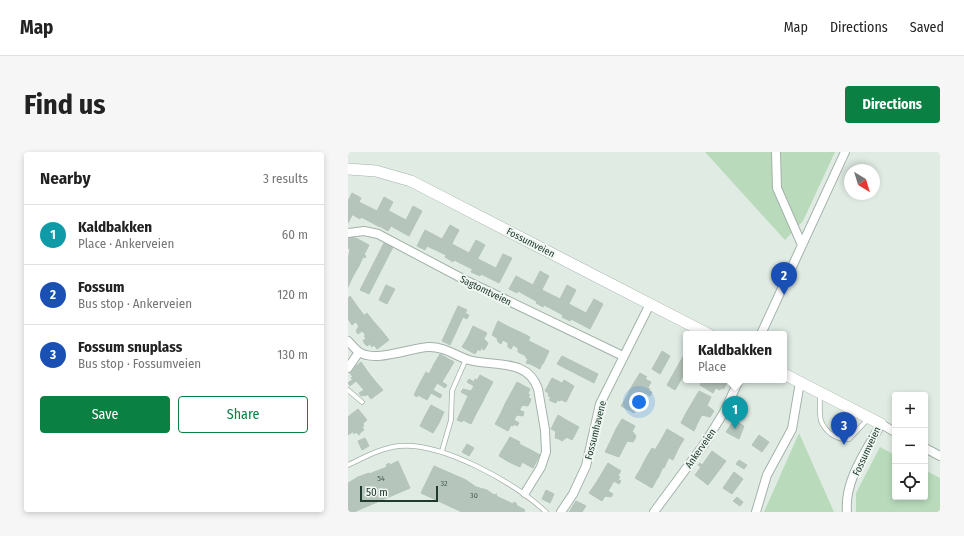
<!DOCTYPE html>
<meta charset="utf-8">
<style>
:root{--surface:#fff;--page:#f6f6f6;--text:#222;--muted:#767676;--line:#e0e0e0;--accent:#0b8043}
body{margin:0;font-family:"Fira Sans Condensed",sans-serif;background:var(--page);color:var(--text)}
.controls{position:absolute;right:12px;bottom:12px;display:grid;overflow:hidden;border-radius:4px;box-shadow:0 2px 6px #0003}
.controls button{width:36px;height:36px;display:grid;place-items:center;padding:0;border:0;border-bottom:1px solid var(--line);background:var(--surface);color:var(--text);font:20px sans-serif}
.compass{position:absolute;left:496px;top:12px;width:36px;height:36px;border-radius:50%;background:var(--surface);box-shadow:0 2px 6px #0003;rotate:142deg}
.scale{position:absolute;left:12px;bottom:10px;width:78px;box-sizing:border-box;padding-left:4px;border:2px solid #213a2f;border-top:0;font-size:11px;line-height:14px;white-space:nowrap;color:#213a2f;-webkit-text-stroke:3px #f0f7f3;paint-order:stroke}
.you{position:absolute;left:291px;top:250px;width:14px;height:14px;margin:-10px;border:3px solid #fff;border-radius:50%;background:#1a73e8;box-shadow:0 0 0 6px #1a73e833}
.badge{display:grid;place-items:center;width:26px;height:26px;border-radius:50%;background:var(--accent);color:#fff;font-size:13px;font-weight:700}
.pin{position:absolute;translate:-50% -33px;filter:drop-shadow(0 1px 2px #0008)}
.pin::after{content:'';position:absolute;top:21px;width:14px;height:12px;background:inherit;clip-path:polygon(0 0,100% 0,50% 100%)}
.popup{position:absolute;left:335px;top:179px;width:104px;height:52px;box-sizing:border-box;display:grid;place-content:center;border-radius:4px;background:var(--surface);filter:drop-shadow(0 1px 3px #0005);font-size:13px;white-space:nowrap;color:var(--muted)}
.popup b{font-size:15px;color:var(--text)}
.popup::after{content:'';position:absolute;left:50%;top:100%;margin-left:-8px;border:8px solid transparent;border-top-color:var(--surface)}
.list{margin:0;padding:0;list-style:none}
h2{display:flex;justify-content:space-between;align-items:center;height:52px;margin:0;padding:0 16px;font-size:17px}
h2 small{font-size:13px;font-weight:400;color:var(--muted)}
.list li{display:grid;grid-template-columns:26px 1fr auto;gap:12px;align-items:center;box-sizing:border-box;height:60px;padding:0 16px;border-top:1px solid var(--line)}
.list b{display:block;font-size:15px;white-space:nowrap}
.list p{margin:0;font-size:13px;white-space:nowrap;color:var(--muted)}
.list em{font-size:13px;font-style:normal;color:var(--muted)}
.actions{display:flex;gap:8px;padding:12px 16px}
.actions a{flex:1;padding:9px 0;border:1px solid var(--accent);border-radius:4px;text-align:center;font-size:14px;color:var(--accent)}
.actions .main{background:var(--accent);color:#fff}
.icon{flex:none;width:22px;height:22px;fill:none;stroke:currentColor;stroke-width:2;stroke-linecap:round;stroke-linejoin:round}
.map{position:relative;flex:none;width:592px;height:360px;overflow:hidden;border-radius:4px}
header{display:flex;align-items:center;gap:24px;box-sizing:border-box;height:56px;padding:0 20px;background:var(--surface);border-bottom:1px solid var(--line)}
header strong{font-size:19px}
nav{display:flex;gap:22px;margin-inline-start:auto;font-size:14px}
.intro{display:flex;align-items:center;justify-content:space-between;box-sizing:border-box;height:96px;padding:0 24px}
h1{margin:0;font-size:28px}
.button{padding:10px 18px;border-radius:4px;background:var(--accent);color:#fff;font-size:14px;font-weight:700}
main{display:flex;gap:24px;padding:0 24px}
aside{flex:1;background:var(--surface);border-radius:4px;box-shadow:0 2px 6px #0003}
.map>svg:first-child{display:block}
</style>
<header>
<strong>Map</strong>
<nav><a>Map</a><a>Directions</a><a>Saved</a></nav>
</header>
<div class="intro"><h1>Find us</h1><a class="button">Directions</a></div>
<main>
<aside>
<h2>Nearby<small>3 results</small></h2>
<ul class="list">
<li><span class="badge" style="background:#0f9aa8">1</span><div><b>Kaldbakken</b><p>Place · Ankerveien</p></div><em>60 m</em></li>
<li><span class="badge" style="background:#1a4fb4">2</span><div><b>Fossum</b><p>Bus stop · Ankerveien</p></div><em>120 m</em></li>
<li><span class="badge" style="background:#1a4fb4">3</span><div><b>Fossum snuplass</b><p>Bus stop · Fossumveien</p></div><em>130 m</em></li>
</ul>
<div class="actions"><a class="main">Save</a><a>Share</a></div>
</aside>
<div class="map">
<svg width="592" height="360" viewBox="0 0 592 360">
<rect width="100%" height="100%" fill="#e0ebe4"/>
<!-- green -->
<path fill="#b9dbbc" d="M357,0H487L455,69L437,88Z
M451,281L486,360H416Z
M532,295L547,303V345H577V318L592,326V360H508V341Z"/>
<!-- building -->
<path fill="#b6c5bc" stroke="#b3c4ba" d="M4,41L13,46L0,71V49Z
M36,45L45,50L32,75L13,65L12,67L5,63L11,50L29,59Z
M65,54L74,59L61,84L43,74L40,79L33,75L41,59L58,68Z
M102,73L111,78L98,103L79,94L77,98L69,94L77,78L94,87Z
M2,84L7,86L2,97L0,96V88Z
M8,86L21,93L16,103L2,97Z
M128,88L137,93L124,117L106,108L105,110L97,105L104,92L121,101Z
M36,91L45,95L21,142L12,138Z
M2,97L18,104L17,106L15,105L11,114L0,108Z
M155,102L164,106L151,131L133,122L132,124L123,120L130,107L148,116Z
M0,108L11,114L5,124L0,122Z
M192,119L201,124L188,149L170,139L169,141L161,137L168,124L185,133Z
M0,122L5,124L0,135Z
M38,133L47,137L39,152L31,148Z
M219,133L228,138L215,163L196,153L195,155L188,151L194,138L212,147Z
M2,144L9,154L0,161V146Z
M246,147L255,152L242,177L223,167L222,169L214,165L221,152L238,161Z
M9,154L16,163L4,173L0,167V161Z
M110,154L119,158L117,161L121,163L119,167L115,165L102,193L94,189Z
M19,161L26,170L14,179L8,170Z
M150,169L161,175L153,192L150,190L149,186L144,183Z
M26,170L34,179L22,188L14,179Z
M11,174L14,179L10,182L8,179Z
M125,174L139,181L133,192L120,185Z
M161,175L172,180L163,197L160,195V191L155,188Z
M34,179L41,188L29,197L22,188Z
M172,180L182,185L174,202L170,200V196L165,193Z
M18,183L22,188L17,192L15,189L18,186L16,184Z
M120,185L133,192L127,202L114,195Z
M136,187L140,191L138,195L133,192Z
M22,188L26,193L24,195L22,192L19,194L17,192Z
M181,189L191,194L184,207L174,202Z
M133,192L138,195L136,198L133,196L132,199L130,197Z
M191,194L201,199L195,212L184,207Z
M314,199L322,204L312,222L304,217Z
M337,201L338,219L327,238L319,233Z
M92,202L106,210L100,220L86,212Z
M178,204L184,207L182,212L178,211L180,207L178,206Z
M214,204L250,222L246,231L209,212Z
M184,207L194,212L192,217L182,212Z
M13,210L20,220L8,229L1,220Z
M86,212L100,220L94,230L81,222Z
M20,220L27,229L16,238L8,229Z
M78,220L91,228L85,238L72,231Z
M292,221L299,225L297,227L303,230L297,241L284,234Z
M132,223L145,230L139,241L126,234Z
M5,224L8,229L2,234L0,231L5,227L3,226Z
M204,226L214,231L207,245L197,239Z
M121,227L126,230L127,227L129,228L126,234L119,230Z
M91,228L99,233L97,236L89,231Z
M216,228L226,234L218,250L207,245Z
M355,228H367L371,230L365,241L352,233Z
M372,228H378L379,231L377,234L371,230Z
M27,229L35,238L23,247L16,238Z
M169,230L182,237L177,248L163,241Z
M371,230L377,234L376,237L373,236L372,238L368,236Z
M72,231L85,238L79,248L70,243L69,245L66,243Z
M126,234L139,241L134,251L120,244Z
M284,234L297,241L292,251L279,244Z
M300,236L302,237L301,239L304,240L302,244L297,241Z
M115,237L123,239L120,244L113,240Z
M16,238L19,243L13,244L11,241Z
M85,238L94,243L92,246L83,241Z
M351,239L363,245L357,258L344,251Z
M163,241L177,248L172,257L158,250Z
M201,241L207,245L205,250L201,248L203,245L200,244Z
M180,242L182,243L180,245L183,247L182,250L177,248Z
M120,244L134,251L128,262L115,255Z
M279,244L292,251L286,261L273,254Z
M207,245L213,248L212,249L209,248L208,251L205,250Z
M177,248L182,250L180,254L174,253Z
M158,250L172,257L166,268L153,261Z
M344,251L357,258L351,268L338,261Z
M83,253L96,260L91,271L77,264Z
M360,254L366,259L364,262L357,258Z
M115,255L128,262L123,272L115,268L114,270L109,268Z
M10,257L19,268L10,276L1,264Z
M171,258L176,260L175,264L169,263Z
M357,258L364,262L362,265L354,263Z
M153,261L166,268L160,279L147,272Z
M338,261L351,268L346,279L333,271Z
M210,263L220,269L213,282L203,277Z
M1,264L10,276L0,283V265Z
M77,264L91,271L85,281L72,274Z
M274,267L287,274L282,284L268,277Z
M166,268L171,271L169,274L166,272L165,274L163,273Z
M386,268L396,274L391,287L378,280Z
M220,269L231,275L224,288L213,282Z
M15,272L16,274L14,275L16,278L13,280L10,276Z
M10,276L13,280L11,283L8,280L6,282L5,280Z
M268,277L282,284L276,295L263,288Z
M319,277L336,287L330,297L313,288Z
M208,279L213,282L211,287L207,286Z
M284,279L288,284L287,287L282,284Z
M213,282L219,285L214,289L211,287Z
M411,283L421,290L414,300L404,293Z
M282,284L287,287L285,290L279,289Z
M162,285L172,290L164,305L153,300Z
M17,286L21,294L14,298L10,289Z
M263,288L276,295L271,305L257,300Z
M313,288L330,297L325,308L307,298Z
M119,292L126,296L121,304L114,300Z
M171,292L181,297L174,310L164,305Z
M304,296L321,305L316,316L298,306Z
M181,297L192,303L185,316L174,310Z
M364,299L378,309L360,333L347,323L353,315L350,313L352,311L354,313Z
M153,300L164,305L161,310L151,304Z
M164,305L174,310L172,315L161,310Z
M298,306L315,315L310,326L293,316Z
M391,308L399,313L396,317L388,312Z
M50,309L62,336L6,360H0V331L10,325L21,321V322L39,315L38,313L41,311L42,313Z
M260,311L273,319L266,329L254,321Z
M86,314L118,328L128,335L139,338L146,343L149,342L148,344L165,352L166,350L169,352L168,353L177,358L176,360H114L73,341Z
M293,316L310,325L304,336L287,326Z
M386,320L395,327L384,342L375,336Z
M254,321L266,329L260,339L248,331Z
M270,324L272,325L270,327L273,329L271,332L266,329Z
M248,331L260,339L254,349L241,341Z
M198,338L206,342L202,351L194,347Z
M260,339L265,342L263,345L257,344Z
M389,345L395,350L392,354L385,349Z
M228,349L238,354L234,360H221Z"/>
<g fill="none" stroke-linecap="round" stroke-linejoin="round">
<defs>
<path id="service" d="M0,238L14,250
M472,242C472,250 471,261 473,269C478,281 489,288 501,287L521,266
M94,299L103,268L104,239L118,207
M0,313C17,305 33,296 51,294C95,290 167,331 198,360"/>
<path id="minor" d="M428,0L429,36L454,93
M0,81L16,79L30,82L117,128L275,204
M413,182L497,0
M0,189C4,193 7,197 11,200C27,211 62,196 80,195C95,194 108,204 121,208C146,215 180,206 190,237L197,278L198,300L193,315L177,341
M0,216L11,200
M577,296L592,304
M213,360L225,342L238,314L252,252L302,152
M306,360L357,291L376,260L391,228
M408,360L419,323L444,277L452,230
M499,360C496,329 518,299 533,272L547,280"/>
<path id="tertiary" d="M0,17L28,19L63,29L360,182
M436,222L533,272"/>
</defs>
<!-- service casing -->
<use href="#service" stroke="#a3b2aa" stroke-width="5.5"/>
<!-- minor casing -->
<use href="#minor" stroke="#a3b2aa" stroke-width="10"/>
<!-- tertiary casing -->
<use href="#tertiary" stroke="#a3b2aa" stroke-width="12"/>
<!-- service -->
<use href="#service" stroke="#fff" stroke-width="4"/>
<!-- minor -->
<use href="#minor" stroke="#fff" stroke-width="8"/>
<!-- tertiary -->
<use href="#tertiary" stroke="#fff" stroke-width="11"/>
</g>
<g text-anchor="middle" stroke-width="4" stroke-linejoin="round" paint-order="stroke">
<!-- number labels -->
<g font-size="8" fill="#465d52">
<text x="33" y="329">54</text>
<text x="96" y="334">32</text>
<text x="126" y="346">30</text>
</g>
<!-- street labels -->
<g font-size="10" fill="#213a2f" stroke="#f0f7f3">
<text transform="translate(183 90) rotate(27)" y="4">Fossumveien</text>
<text transform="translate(138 138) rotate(26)" y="4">Sagtomtveien</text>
<text transform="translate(247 278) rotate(-76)" y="4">Fossumhavene</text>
<text transform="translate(352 296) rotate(-55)" y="4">Ankerveien</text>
<text transform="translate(518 299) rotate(-65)" y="4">Fossumveien</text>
</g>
</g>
</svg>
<div class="controls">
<button>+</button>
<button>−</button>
<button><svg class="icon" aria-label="locate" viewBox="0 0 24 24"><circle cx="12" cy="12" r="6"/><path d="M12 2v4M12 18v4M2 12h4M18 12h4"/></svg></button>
</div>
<svg class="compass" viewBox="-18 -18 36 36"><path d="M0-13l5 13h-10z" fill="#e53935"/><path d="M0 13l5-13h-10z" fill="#767676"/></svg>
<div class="scale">50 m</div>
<div class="you"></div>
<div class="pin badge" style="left:387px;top:277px;background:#0f9aa8">1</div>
<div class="popup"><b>Kaldbakken</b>Place</div>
<div class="pin badge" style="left:436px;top:143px;background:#1a4fb4">2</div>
<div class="pin badge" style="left:496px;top:293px;background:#1a4fb4">3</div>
</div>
</main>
